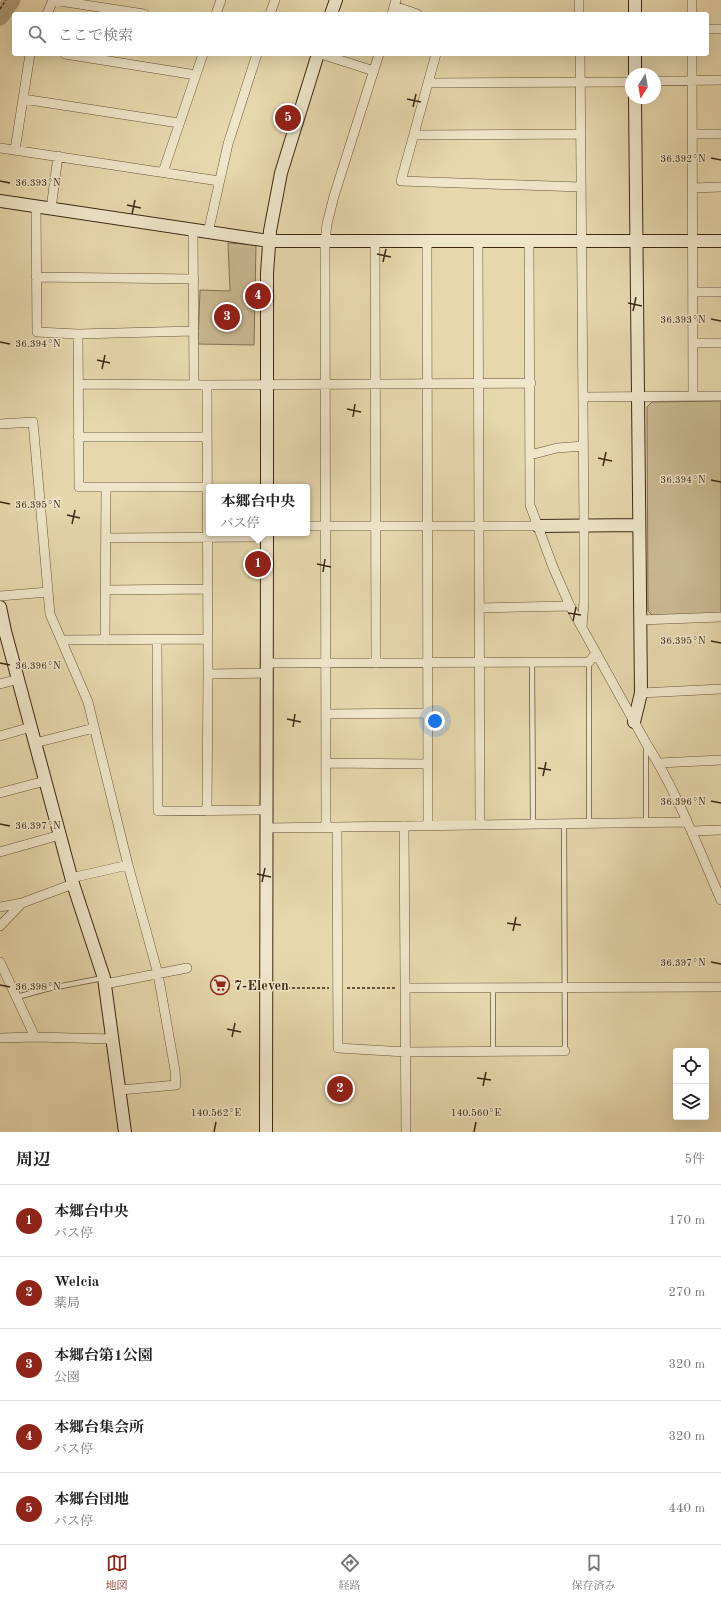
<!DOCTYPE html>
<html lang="ja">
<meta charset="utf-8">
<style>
:root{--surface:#fff;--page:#f2f2f2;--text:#222;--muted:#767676;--line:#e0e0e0;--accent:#8f2418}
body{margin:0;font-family:"Old Standard TT","Noto Serif JP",serif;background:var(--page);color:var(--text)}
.controls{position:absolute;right:12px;bottom:12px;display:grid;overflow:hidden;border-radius:4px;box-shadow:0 4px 16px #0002}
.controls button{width:36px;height:36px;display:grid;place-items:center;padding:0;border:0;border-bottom:1px solid var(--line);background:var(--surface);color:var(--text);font:20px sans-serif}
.compass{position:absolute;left:625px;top:68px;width:36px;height:36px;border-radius:50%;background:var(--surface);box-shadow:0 4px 16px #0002;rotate:191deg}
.you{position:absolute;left:435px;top:721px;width:14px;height:14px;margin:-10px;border:3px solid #fff;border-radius:50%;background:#1a73e8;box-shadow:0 0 0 6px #1a73e833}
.badge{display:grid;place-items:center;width:26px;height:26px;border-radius:50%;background:var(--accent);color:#fff;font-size:13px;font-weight:700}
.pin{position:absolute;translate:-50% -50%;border:2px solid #fff;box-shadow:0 1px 4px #0006}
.popup{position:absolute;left:206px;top:484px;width:104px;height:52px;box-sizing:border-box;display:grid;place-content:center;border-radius:4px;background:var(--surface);filter:drop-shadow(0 1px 3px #0005);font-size:13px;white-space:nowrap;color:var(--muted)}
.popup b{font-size:15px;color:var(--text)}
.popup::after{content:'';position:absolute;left:50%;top:100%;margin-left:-8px;border:8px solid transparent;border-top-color:var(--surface)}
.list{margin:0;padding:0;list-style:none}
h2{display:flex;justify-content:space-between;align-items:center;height:52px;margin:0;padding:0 16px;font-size:17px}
h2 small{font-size:13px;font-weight:400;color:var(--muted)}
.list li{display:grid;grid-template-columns:26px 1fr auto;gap:12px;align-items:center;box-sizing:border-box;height:72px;padding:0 16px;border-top:1px solid var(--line)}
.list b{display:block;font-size:15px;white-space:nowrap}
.list p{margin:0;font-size:13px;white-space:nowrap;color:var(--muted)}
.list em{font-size:13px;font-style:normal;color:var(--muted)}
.icon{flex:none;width:22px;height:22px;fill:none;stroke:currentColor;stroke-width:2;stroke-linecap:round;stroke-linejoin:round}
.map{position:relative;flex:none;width:721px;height:1132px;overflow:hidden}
.search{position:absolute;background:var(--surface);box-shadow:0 4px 16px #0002;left:12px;right:12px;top:12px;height:44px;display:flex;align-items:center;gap:10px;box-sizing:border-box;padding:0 14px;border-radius:4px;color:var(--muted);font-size:15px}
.sheet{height:412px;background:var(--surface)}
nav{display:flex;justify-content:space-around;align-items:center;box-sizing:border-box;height:56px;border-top:1px solid var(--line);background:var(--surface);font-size:11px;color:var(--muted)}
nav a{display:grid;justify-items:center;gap:2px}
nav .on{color:var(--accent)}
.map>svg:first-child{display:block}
</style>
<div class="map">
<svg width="721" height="1132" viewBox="0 0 721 1132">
<rect width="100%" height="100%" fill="#e6d7ac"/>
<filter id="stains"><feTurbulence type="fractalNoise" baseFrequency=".005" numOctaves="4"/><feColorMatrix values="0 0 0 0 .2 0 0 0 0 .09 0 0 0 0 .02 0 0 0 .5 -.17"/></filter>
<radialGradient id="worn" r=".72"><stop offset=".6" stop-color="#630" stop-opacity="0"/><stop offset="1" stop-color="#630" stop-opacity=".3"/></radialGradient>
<!-- green -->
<path fill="#c9b992" stroke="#847053" d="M228,243L256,245L254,345L198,344L200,290L230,291Z
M721,401V613L653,616L648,611L647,407L652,402Z"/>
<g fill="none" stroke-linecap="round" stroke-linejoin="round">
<!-- river -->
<path stroke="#ad9c78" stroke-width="17" d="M0,17L12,0"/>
<defs>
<path id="lane" d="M532,662L533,824
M646,747V822
M564,823L565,1051
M589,823V662
M17,997L46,989L103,978
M493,1051V987"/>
<path id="street" d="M53,0L144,14
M394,6L417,14
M47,14L53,0
M216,14L221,0
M270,14L275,0
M392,14L396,0
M579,14V0
M692,14V0
M707,29H721
M65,54L196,75
M321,54L374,71
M436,54L401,181L581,187
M580,54L584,526V602L582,627
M692,54L693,396
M655,81L721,80
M428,83L631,82
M23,99L179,123
M693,134H721
M414,135L581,134
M0,148L219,181
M15,150L30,54
M163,172L203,54
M693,188L721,187
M36,206L37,332L78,334L194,331
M51,209L58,156
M193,231L194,384
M208,233L228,144L257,54
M375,241L376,663
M427,241L428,825
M478,241L480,825
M529,242L530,505L553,567L570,606L646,743C677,792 698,847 721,900
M36,277L194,279
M693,292H721
M78,334L79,487H207
M693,343H721
M78,384L207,385L531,383
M207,385L208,674L207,811
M583,397L721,396
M0,424L33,422L50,614L88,702L128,865L158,974L175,1070L176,1085L120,1090
M78,437H207
M530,455L557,448L583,446
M307,526H538
M107,538L267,537
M106,590L208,589
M0,596L48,592
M479,608L570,606
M640,620L721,617
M61,640L208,639
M105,640L106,487
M157,641L158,811L266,810
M267,663L589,662L596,653
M208,674L267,673
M0,684L19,679
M641,693L721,689
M326,714L428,713
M0,736L31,727
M35,743L94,728
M327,763L428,764
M659,763L721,760
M0,793L45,781
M404,826L406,1132
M326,827L325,242L327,224L334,196L379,54
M337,827L338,1048L406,1052L565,1051
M266,828L687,822
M692,831L721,830
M0,852L60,835
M71,878L128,865
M0,907L22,903
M0,926L22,903L73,884
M0,962L35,1037
M105,984L187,968
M405,988L721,987
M0,1038L35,1037L112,1039"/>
<path id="secondary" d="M635,0V14
M331,14L336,0
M635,54V74
M0,201L269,241H721
M267,487V273L270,231L281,173L318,54
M538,526L639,525
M0,607L5,631L73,884L104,978L125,1132
M634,722L641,693L635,98
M266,1132L267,533"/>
</defs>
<!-- lane casing -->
<use href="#lane" stroke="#68543a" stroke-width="6"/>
<!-- street casing -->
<use href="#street" stroke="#68543a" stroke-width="10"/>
<!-- secondary casing -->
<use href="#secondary" stroke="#3e2814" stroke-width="14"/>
<!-- path -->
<path stroke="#3e2814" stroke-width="1.5" stroke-dasharray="3 2" stroke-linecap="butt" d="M0,9L6,0
M277,988H329
M347,988H395"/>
<!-- lane -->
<use href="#lane" stroke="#efe5c9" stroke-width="4.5"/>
<!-- street -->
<use href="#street" stroke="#efe5c9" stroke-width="9"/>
<!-- secondary -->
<use href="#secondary" stroke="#efe5c9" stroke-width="12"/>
</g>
<!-- ticks -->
<path fill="none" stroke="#3e2814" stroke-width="1.5" d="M407,99L421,102M413,107L416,94M711,158L721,160M0,181L10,183M127,205L141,208M132,214L135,200M377,254L391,257M383,262L386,249M628,303L642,306M633,311L636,297M711,319L721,321M0,342L10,344M97,360L110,363M102,369L105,355M347,409L361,412M353,417L355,404M598,458L612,461M603,466L606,452M711,480L721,482M0,502L10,504M67,515L80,518M72,524L75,510M317,564L331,567M323,572L325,559M568,613L581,615M573,621L576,607M711,641L721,643M0,663L10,665M287,719L301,722M293,727L295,714M538,768L551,770M543,776L546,762M711,801L721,803M0,824L10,826M257,874L271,877M262,882L265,868M507,923L521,925M513,931L516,917M711,962L721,964M0,985L10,987M227,1029L241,1032M232,1037L235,1023M477,1078L491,1080M483,1086L486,1072M214,1132L216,1122M474,1132L476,1122"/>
<!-- icons -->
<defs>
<symbol id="supermarket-ring" viewBox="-11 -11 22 22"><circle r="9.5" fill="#efe5c9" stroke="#8f2418" stroke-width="1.5"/><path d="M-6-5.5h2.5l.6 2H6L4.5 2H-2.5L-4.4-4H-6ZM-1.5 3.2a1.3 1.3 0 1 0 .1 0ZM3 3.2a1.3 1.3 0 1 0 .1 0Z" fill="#8f2418"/></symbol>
</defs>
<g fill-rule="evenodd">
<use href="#supermarket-ring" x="209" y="974" width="22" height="22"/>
</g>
<g text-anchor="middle" stroke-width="3" stroke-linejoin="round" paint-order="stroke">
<!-- poi labels -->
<g font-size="14" font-weight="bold" fill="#3e2814" stroke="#efe5c9" text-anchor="start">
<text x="234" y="990">7-Eleven</text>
</g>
</g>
<g font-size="10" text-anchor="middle" fill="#3e2814" stroke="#efe5c9" stroke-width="3" stroke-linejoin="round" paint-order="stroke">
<text x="683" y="162">36.392°N</text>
<text x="38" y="186">36.393°N</text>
<text x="683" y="323">36.393°N</text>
<text x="38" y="347">36.394°N</text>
<text x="683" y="483">36.394°N</text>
<text x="38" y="508">36.395°N</text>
<text x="683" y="644">36.395°N</text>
<text x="38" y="669">36.396°N</text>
<text x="683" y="805">36.396°N</text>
<text x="38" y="829">36.397°N</text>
<text x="683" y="966">36.397°N</text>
<text x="38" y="990">36.398°N</text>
<text x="216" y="1116">140.562°E</text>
<text x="476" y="1116">140.560°E</text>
</g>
<rect width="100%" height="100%" filter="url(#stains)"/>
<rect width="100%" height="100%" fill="url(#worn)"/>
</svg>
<div class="controls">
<button><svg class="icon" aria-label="locate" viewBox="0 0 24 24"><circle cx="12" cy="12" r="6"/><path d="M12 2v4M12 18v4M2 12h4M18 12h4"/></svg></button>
<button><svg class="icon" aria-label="layers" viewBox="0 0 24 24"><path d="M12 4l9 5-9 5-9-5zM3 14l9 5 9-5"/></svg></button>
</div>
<svg class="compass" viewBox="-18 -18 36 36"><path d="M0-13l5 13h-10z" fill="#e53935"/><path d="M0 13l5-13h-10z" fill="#767676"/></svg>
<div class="you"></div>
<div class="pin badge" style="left:258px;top:564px">1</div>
<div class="popup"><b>本郷台中央</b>バス停</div>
<div class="pin badge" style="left:340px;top:1089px">2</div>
<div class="pin badge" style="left:227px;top:317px">3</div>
<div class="pin badge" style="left:258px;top:296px">4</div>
<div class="pin badge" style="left:288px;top:118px">5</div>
<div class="search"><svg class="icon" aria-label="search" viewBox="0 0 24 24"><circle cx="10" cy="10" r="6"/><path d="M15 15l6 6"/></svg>ここで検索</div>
</div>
<section class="sheet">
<h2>周辺<small>5件</small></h2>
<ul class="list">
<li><span class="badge">1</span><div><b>本郷台中央</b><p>バス停</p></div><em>170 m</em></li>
<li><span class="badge">2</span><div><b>Welcia</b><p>薬局</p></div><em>270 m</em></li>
<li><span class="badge">3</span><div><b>本郷台第1公園</b><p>公園</p></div><em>320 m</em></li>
<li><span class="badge">4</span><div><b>本郷台集会所</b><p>バス停</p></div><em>320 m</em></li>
<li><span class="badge">5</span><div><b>本郷台団地</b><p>バス停</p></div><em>440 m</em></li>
</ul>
</section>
<nav>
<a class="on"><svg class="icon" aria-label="map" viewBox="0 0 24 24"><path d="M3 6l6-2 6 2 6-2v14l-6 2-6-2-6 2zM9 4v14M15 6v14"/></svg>地図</a>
<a><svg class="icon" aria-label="directions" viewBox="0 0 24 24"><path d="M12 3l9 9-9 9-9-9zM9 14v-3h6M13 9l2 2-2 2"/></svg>経路</a>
<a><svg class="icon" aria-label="saved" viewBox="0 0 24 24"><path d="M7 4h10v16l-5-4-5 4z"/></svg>保存済み</a>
</nav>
